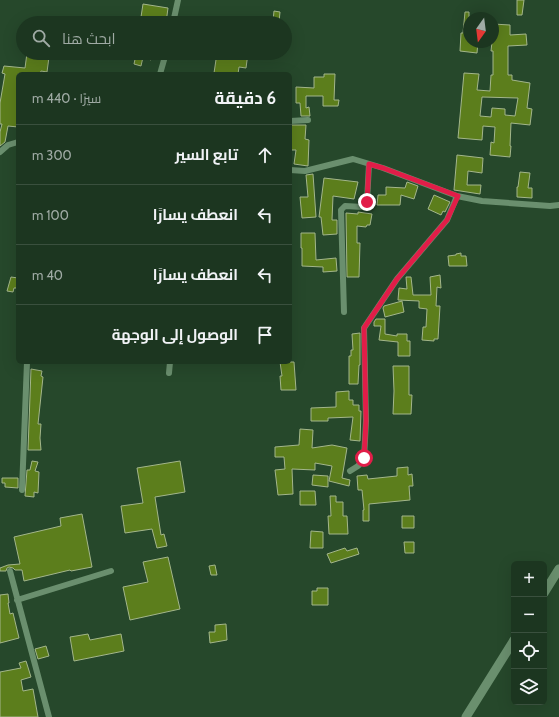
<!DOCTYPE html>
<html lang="ar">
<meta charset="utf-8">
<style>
:root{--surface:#1c3620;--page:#29412d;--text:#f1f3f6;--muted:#a0aba5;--line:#3a503e}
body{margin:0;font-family:Cabin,Cairo,sans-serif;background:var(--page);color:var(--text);direction:rtl}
.controls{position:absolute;right:12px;bottom:12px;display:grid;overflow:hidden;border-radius:6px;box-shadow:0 4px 16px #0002}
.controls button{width:36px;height:36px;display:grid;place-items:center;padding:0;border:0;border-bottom:1px solid var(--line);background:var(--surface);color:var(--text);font:20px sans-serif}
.compass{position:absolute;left:463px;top:12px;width:36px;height:36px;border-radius:50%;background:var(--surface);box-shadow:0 4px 16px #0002;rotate:194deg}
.stop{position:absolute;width:12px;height:12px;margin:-9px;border:3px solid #e11d48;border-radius:50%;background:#fff}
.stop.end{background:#e11d48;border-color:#fff;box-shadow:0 1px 4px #0008}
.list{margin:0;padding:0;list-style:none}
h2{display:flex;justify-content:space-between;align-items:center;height:52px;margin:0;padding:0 16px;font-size:17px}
h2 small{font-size:13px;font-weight:400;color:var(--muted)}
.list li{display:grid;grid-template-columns:26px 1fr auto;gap:12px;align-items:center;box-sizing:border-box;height:60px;padding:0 16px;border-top:1px solid var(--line)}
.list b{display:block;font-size:15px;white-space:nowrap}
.list em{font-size:13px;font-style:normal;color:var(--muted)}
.icon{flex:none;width:22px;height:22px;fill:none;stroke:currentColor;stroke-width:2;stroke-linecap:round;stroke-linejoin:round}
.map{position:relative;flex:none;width:559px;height:717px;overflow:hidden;direction:ltr}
.search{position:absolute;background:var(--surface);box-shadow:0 4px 16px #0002;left:16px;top:16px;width:276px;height:44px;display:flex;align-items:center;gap:10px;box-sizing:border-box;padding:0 14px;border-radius:22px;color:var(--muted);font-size:15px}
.panel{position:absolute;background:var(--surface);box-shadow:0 4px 16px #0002;left:16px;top:72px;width:276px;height:292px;border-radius:6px;direction:rtl}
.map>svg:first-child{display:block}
</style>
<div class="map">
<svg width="559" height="717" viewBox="0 0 559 717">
<rect width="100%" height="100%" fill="#26482b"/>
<!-- building -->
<path fill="#5c7e1c" stroke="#a3b68b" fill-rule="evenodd" d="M517,0H524L522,15H517Z
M143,4L168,8L166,23H156L157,20L141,17Z
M274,11L280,12L279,22L273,21Z
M465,12H469V42H478L477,53L460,51L461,33H463Z
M493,24L510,25V35L526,34L527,45L508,46V75H512V80L530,83L527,108L532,109L530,125L511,123L510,146H511L510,157L490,155L491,142L494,143L495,127L483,126L482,140L458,138L464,73L479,74L477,90L490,91L491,75H493V51H491L492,42H493ZM482,97L518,98L515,116L505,115V109L492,108L491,117L480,116Z
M27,53L49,57L47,72L41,71L40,74H18V127L8,126L5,142L0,146V132L2,124H0V103L5,74L2,73L4,66L25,68Z
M134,53H153L151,60L143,57L141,66L134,64L136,55H134Z
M217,53H248L246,68L239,67L238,74L214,73Z
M324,74H335L334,100H339L338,106H323V96H306V108L309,107L310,116H301L300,103H296V87L314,88V77H324Z
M290,125H306L305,139L309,140L308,166L294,164L296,150H290Z
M457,155L483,158L482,173L468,171L467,185H481L480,194L454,190Z
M520,172L530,173L528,188H532V198L517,197V187H518Z
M313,174L316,217L302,218L300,197H308L306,175Z
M324,178L358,182L354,199L333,196L332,220H337V234L323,235L321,217H319Z
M407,182L418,186L414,199L401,195L400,205H377L378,195H386V187L405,188Z
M434,195L450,202L445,212L443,211L441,215L428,209Z
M358,212L372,214L370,225H367L366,227L357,226V243H360L359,277H347L346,213L358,214Z
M301,233H315L316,260L336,258L337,271L323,272V267L302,266V248H301Z
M461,253V256H466L467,266H449L448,256L456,255V254Z
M440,275L441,288L437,287L436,306H440L438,339H434V341L422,340L423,327H426L427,309L419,308V301L398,300L399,288L407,289L406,277H411L413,295H431L430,277Z
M11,277L18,278V288H14L13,292L7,291Z
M402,301L404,312L385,317L383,308L384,306Z
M376,319H385V334L397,336V334H407V341H410V356H398V342L379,340L381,326H374V322Z
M360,333V365H359L358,384H349V356H351V350H353L352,334Z
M280,362H294L296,390H281L280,376H282Z
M393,366H409V395H412L411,414H393L394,391Z
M31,369L42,371L41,376L43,377L38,424H41L40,438L41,450H28Z
M349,391V400H353V405H359V411H361L360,441L350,440L353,417L328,418V421H311V408L336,407V392Z
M300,429L313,430L312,448L332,445L347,448L342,478L350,480L349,486L329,481L332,466L315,463V470L292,469L293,494L278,495L275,470L285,469L284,457H275V447L299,445Z
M32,461L38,462L35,471L39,472L38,493L34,492V497L25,496L27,470H30Z
M180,461L185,492L155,497L161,535L164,534L167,546L157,548L152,529L125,533L121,506L143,503L137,468Z
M408,467V475L412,474L413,486H409L410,500L369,504V521H363V510H364L362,490H358L357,476L367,475L368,479L397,476V468Z
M313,475L328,476V487L312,485Z
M2,478H18V488L5,487V483H2Z
M300,491H315L316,505H300Z
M330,496H336V502H343V516H347L348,534H329L328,516H331Z
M82,514L92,567L71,571L70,570L24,581L22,570H15L13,568L9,567L7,568L6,571H0V568L8,565L20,564L14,537L61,526L60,518Z
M402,516H414V528H402Z
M311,531L323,532V548H310Z
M404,542H414V553H405Z
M345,548L347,551L357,548L359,554L331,563L327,554Z
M168,557L180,609L130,620L123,587L148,582L143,562Z
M215,565L217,575H211L209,566Z
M317,588H328V605H312V591H317Z
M8,594L9,603H8L10,614L13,613L19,638L0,643V595Z
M226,624L227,640L210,643L209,632H215V625Z
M88,634L90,640L121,634L124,651L74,661L70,637Z
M46,646L49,656L38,659L35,649Z
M26,661L31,677L21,680L23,691L33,689L38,717H0V672L21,668L19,663Z"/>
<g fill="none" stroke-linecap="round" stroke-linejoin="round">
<!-- street -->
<path stroke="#6a8f6e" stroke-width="6" d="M173,23L178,0
M160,74L166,53
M290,121L308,120
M0,152L8,145L18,142
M290,170L305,171L353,159L383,168L457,196L482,201L550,206L559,205
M344,312L341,210L345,206L363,207L367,202L369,164
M169,373L170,362
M350,471L358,466L364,459L366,421L364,328L397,279L447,220L457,196
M22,490L27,362
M10,571L49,717
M17,600L111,571"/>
<!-- secondary -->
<path stroke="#6a8f6e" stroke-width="9" d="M544,593L559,569
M466,717L514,640"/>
</g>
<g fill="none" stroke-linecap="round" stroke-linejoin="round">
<!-- route -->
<path stroke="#e11d48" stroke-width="5" d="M364,458L366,421L364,328L397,279L447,220L458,196L383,168L369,164L367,202"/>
</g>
</svg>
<div class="controls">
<button>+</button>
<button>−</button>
<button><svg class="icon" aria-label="locate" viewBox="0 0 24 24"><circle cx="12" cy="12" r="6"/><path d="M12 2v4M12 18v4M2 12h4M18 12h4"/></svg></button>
<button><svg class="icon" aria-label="layers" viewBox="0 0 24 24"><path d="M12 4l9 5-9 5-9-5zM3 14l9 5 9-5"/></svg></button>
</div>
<svg class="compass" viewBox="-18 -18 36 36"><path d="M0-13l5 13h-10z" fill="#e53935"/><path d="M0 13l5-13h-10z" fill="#a0aba5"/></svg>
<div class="stop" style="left:364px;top:458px"></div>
<div class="stop end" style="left:367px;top:202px"></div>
<div class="search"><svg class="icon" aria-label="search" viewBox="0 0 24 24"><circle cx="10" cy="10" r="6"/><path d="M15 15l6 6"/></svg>ابحث هنا</div>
<section class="panel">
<h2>6 دقيقة<small>سيرًا · 440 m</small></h2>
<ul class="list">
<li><svg class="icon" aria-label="ahead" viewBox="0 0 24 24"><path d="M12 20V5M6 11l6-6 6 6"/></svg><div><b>تابع السير</b></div><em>300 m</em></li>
<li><svg class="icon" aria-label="left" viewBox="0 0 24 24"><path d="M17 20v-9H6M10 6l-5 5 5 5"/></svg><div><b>انعطف يسارًا</b></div><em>100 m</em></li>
<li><svg class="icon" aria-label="left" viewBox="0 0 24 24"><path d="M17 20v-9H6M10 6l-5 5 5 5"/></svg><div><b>انعطف يسارًا</b></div><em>40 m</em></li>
<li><svg class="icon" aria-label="arrive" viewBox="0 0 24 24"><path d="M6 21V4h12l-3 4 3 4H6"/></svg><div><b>الوصول إلى الوجهة</b></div></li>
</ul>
</section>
</div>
